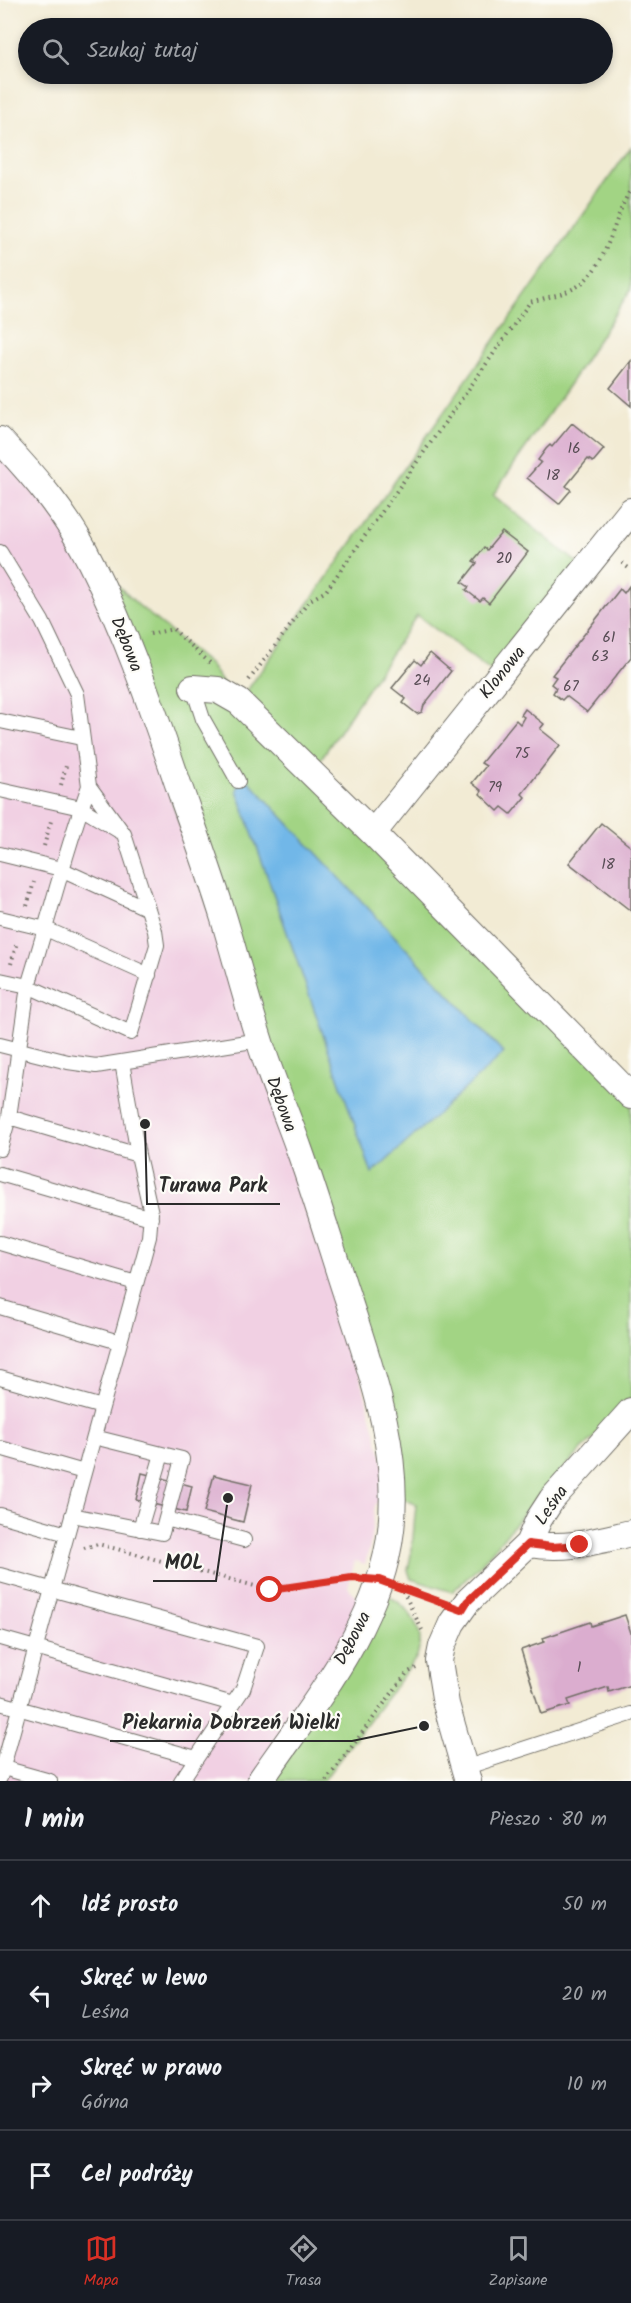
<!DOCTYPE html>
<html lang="pl">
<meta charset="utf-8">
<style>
:root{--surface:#171b24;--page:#242831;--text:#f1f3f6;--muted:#9ea1a6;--line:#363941;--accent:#d93025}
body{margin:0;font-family:Kalam,sans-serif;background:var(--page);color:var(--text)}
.stop{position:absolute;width:18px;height:18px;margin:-14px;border:4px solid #d93025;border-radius:50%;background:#fff}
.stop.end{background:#d93025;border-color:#fff;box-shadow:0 2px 6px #0008}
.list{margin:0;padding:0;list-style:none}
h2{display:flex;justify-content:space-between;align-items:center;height:78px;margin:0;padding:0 24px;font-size:26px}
h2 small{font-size:20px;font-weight:400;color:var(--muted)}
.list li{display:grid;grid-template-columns:39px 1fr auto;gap:18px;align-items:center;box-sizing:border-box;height:90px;padding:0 24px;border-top:2px solid var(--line)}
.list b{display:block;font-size:22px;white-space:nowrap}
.list p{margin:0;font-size:20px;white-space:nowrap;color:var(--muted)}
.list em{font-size:20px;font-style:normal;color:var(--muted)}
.icon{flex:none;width:33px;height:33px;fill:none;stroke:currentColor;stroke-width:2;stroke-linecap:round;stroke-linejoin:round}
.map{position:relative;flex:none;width:631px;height:1781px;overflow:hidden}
.search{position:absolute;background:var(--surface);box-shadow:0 3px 9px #0003;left:18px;right:18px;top:18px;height:66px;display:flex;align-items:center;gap:15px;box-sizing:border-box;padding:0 21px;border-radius:33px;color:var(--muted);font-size:22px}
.sheet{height:438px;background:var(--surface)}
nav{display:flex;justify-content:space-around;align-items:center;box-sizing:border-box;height:84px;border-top:2px solid var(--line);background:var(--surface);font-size:16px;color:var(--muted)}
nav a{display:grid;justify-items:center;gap:3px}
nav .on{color:var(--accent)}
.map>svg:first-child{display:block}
</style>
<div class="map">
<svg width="631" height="1781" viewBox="0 0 631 1781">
<rect width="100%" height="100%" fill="#fdfcf7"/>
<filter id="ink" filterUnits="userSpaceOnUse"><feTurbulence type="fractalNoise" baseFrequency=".0167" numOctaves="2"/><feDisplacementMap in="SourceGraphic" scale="12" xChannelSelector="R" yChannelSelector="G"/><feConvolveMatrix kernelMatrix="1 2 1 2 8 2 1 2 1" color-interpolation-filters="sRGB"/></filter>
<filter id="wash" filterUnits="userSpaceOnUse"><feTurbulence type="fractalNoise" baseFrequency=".008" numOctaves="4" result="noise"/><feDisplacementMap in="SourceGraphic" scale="24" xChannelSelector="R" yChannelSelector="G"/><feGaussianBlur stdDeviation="1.35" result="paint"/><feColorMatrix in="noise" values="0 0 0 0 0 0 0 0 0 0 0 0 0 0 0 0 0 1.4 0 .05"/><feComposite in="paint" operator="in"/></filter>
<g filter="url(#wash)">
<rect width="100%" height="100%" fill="#f2ebd4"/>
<!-- built -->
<path fill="#f1d0e3" d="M0,440L89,558L299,1147L392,1495L375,1504L370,1546L365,1564L355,1561L348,1587L368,1610L260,1781H0Z"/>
<!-- green -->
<path fill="#a2d484" stroke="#668058" stroke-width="1.5" d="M631,147V289L573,379L493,495L585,569L498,677L417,615L312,772L631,1096V1399L544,1489L478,1568L452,1592L411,1579L408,1570L412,1549L416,1504L392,1495L385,1423L89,558L137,604L210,665L234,699L239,702Z
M389,1597C405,1603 421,1625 420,1642C420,1647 418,1652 417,1657L323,1781H260L368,1610Z"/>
<!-- water -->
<path fill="#71b7e8" stroke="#4e718a" stroke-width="1.5" d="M247,779L504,1053L372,1174L237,790L240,782Z"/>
<g id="blocks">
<!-- building -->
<path fill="#dbadcf" d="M631,361V406L610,388Z
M572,423L604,449L593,462L588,459L566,486L571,490L559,504L527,478L541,462L538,460L546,449L550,445L552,447Z
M502,532L528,552L489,603L483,598L480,601L466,590L469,587L462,582L477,563L473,561L484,548L487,550Z
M629,586L631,657L587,712L566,696L562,700L553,693L556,688L551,684L556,677L552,675L620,589L624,593Z
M430,653L451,671L424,705L422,712L417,714L403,703L406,699L392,688L415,660L421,665Z
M525,709L544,724L540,729L560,745L522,794L525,797L511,814L502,807L498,811L480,794L482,791L472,783L486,766L481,763L516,720L520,724L524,717L521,715Z
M601,823L631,847V911L569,863Z
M142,1473L192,1486L186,1512L136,1500Z
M214,1475L252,1484L243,1522L204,1512Z
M625,1615L631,1633V1685L609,1692L608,1687L568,1700L570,1705L541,1714L521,1650L544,1642L543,1638L590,1622L591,1626Z"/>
</g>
</g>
<g filter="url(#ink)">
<use href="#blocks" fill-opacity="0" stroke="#716e66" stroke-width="1.5"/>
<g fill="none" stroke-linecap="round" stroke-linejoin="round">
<defs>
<path id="service" d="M0,552L42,621L77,694L89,786L124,834L155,931L157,945L131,1033L28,986L9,1117L0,1149
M193,688L203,719L238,781
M0,721L81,738
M0,790L81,808L119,831
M0,854L61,869L148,909
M0,918L46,929L149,975
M0,980L28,986C49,919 65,852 89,786
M0,1045L68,1062L96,1066L259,1040
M9,1117L138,1155
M0,1174L151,1218
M0,1243L136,1283
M0,1307L119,1342
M0,1378L102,1407
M0,1448L84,1472
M0,1515L67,1534
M72,1515L162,1533L182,1459L94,1437
M166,1519L244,1540
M140,1529L162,1454
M0,1575L257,1646L243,1689L181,1781
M0,1638L233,1704
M0,1703L196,1758
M0,1767L50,1781
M464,1768L631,1714
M0,1778L149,1237L151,1213L138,1155L122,1062"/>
<path id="minor" d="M0,440C35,477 69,517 91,563C126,633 152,707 177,781C193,827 210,873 224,919C236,959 246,999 259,1039C270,1076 286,1112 299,1149C317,1199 332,1251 349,1302C373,1376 400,1451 391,1530C380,1625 312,1705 260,1781
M193,688L218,690L239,702L373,833L631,1096
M373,833L631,511
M528,1544C567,1550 593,1542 631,1533
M468,1781L446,1704L439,1661L442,1646L452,1623L467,1602L528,1544L539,1519L552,1499L631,1411"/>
</defs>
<!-- service casing -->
<use href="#service" stroke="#716e66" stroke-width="16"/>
<!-- minor casing -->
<use href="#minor" stroke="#716e66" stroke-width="28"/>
<!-- path -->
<path stroke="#716e66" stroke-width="4" stroke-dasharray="1.5 4.5" stroke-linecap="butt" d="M622,563L631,570
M150,634L173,629L210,663
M249,680L310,600L326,591L530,302C546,297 569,294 582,283C610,259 613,218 631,189
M61,785L66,766
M44,846L51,821
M27,906L34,882
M11,964L17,942
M84,1548L98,1544L270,1590L353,1578
M402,1588L437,1600
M403,1591L422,1630
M326,1781L407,1673L416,1668"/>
<!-- service -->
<use href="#service" stroke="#fff" stroke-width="14"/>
<!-- minor -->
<use href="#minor" stroke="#fff" stroke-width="26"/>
</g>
</g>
<g fill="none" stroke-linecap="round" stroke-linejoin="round" filter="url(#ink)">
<!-- route -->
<path stroke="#d93025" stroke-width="8" d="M270,1590L352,1578L379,1580L462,1610L467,1602L528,1544L552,1547L580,1545"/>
</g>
<g text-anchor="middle" stroke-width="4.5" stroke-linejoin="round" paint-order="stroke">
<!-- number labels -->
<g font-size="15" fill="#574c54">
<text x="574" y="453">16</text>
<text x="553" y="480">18</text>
<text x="504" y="563">20</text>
<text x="609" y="642">61</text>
<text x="600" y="661">63</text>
<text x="422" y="685">24</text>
<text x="571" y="691">67</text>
<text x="522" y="758">75</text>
<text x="495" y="792">79</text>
<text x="608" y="869">18</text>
<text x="579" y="1672">1</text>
</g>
<!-- street labels -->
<g font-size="18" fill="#2b2b2b" stroke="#fdfcf7">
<text transform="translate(127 644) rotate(68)" y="6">Dębowa</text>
<text transform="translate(502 672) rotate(-51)" y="6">Klonowa</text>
<text transform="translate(282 1104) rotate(70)" y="6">Dębowa</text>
<text transform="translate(551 1505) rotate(-55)" y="6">Leśna</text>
<text transform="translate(352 1638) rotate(-62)" y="6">Dębowa</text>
</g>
</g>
<!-- callouts -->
<path fill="none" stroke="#2b2b2b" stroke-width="2" d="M145 1124L147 1204H280M228 1498L216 1581H153M424 1726L352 1741H110"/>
<g fill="#2b2b2b" stroke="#fdfcf7" stroke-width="2">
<circle cx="145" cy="1124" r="6"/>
<circle cx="228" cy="1498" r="6"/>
<circle cx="424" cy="1726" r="6"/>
</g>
<g font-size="20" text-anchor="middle" font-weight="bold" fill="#2b2b2b" stroke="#fdfcf7" stroke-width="4.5" stroke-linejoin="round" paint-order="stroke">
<text x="213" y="1192">Turawa Park</text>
<text x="184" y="1569">MOL</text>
<text x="231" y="1729">Piekarnia Dobrzeń Wielki</text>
</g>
</svg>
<div class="stop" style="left:270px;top:1590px"></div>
<div class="stop end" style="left:580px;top:1545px"></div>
<div class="search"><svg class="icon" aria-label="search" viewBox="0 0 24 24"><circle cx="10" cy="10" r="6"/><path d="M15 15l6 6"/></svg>Szukaj tutaj</div>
</div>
<section class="sheet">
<h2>1 min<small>Pieszo · 80 m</small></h2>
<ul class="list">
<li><svg class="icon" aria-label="ahead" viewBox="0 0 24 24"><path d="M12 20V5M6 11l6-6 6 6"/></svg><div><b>Idź prosto</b></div><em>50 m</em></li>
<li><svg class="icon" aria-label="left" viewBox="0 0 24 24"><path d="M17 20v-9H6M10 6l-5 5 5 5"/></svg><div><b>Skręć w lewo</b><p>Leśna</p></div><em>20 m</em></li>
<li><svg class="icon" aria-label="right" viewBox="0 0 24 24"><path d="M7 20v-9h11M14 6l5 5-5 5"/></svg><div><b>Skręć w prawo</b><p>Górna</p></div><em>10 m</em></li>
<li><svg class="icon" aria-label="arrive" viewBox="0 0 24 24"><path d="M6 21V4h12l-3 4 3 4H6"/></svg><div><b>Cel podróży</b></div></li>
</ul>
</section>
<nav>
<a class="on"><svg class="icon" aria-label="map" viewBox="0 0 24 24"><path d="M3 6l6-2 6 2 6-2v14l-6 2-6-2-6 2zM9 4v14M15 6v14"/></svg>Mapa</a>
<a><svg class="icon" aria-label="directions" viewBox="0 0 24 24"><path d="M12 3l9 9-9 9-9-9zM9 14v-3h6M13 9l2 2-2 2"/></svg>Trasa</a>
<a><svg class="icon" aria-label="saved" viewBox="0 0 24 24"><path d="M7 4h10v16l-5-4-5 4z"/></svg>Zapisane</a>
</nav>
